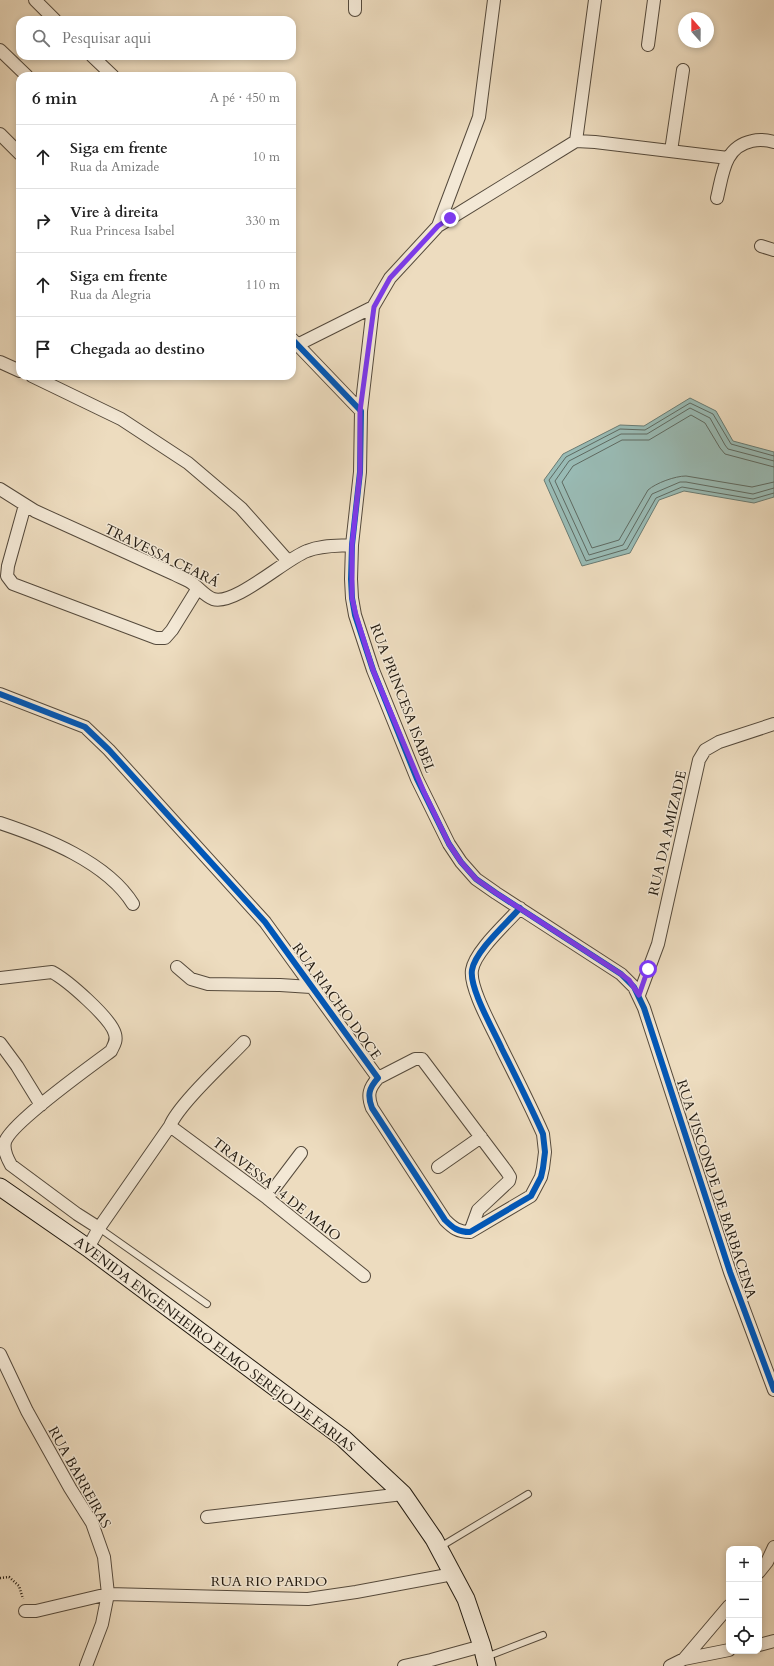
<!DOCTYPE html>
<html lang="pt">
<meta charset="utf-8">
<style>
:root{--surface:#fff;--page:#f6f6f6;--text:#222;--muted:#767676;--line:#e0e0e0}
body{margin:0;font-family:Cardo,serif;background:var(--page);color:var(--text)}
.controls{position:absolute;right:12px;bottom:12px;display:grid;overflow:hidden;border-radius:8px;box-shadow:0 2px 6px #0003}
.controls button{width:36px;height:36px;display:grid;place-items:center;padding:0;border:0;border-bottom:1px solid var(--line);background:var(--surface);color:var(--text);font:20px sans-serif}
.compass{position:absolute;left:678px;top:12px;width:36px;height:36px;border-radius:50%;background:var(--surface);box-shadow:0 2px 6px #0003;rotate:339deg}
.stop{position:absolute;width:12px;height:12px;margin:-9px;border:3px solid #7c3aed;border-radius:50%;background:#fff}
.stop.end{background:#7c3aed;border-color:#fff;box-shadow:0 1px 4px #0008}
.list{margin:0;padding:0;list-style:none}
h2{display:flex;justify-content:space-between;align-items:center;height:52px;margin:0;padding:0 16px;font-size:17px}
h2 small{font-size:13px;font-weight:400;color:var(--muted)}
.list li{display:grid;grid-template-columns:26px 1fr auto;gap:12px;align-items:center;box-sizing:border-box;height:64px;padding:0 16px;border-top:1px solid var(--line)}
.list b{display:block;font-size:15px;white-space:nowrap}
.list p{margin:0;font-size:13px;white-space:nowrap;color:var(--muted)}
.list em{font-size:13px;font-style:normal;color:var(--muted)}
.icon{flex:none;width:22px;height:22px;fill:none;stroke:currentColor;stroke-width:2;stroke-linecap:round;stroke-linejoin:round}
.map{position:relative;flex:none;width:774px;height:1666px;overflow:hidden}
.search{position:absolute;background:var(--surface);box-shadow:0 2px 6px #0003;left:16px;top:16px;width:280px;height:44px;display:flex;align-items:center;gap:10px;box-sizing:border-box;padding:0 14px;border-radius:12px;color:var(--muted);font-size:15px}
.panel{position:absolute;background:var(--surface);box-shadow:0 2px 6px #0003;left:16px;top:72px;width:280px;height:308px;border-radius:12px}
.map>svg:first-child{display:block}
</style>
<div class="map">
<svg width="774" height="1666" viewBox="0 0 774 1666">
<rect width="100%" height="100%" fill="#eddcbf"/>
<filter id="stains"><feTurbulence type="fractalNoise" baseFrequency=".005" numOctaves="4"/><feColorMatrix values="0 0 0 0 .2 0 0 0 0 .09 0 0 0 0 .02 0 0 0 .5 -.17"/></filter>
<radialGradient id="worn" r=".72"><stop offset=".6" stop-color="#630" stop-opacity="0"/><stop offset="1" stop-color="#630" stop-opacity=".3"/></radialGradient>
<!-- water -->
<path fill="#99bbb5" stroke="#697b73" d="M690,398L716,411L733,441L774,452V497L754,503L684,491L659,500L630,553L582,566L544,480L563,454L620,425L644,426Z"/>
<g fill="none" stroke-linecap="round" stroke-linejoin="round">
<!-- shore -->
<path stroke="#5e6a62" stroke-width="1" d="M774,456L731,444L713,414L690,403L645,430L620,429L566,457L549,480L586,561L627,549L656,498L682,487L753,499L774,493
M774,461L728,449L725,445L710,418L690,408L647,434H621L569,461L555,481L589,555L623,545L652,494L680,482H686L753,494L774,488
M774,467L725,454L720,448L705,423L691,415L649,440H622L573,466L562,482L592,548L619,540L648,490C656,483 675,476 686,476L752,487L774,482"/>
<defs>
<path id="lane" d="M99,1228L207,1304
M440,1547L528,1494
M486,1657L543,1635"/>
<path id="street" d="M35,0L55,20
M355,10V0
M648,45L654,0
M0,50L27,76
M92,56L113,76
M0,134L20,154
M576,141L595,142L728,158
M576,141L595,0
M671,151L683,70
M717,198C723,173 724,147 752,141C760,139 767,140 774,142
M438,226L479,117L494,0
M761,246L774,250
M292,339L361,411L360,472L352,545L351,579L352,598L355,615L373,670L417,779L449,844L461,862L476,879L496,893L621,974L634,987L644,1008L730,1272L774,1390
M297,345L373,307
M0,362L20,371
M32,376L121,419L188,463L241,508L288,561
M361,411L373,307L390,278L438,226L576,141
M0,489L35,511L174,574C181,578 188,580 193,584C200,589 205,596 213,599C235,606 285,559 307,551C321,545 337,546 352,545
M25,505L8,566L7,576L13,584L156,638H165L172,630L198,588
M0,694L85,727L109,750L265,922L378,1078C369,1088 367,1095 372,1108L445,1220C453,1228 458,1232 470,1232L531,1196L541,1177L543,1168L545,1152L543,1134C530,1105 516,1077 502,1049C494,1031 469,988 472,970C475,951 507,923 520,908
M0,823C45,838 107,862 133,904
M177,967L191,979L208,984L280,985L311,987
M0,978L52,972C67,980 111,1018 115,1034C117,1041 114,1045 111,1051C92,1065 10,1124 5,1142C3,1150 7,1158 11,1165L77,1214L99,1228
M639,995L658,944L699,760L705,750L719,742L774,724
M0,1043L17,1066L41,1105
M378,1078L415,1059H422L507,1172L510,1177L509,1181L478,1210L470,1232
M170,1126L267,1198L364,1276
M438,1167L481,1137
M267,1198L301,1153
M88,1248L99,1228L170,1126C178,1105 226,1061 244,1042
M0,1354L27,1411L70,1488L92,1523L104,1557L108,1594L102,1624L86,1666
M207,1517L403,1494
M759,1572L767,1562L774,1547
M25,1611H36L108,1594L308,1599L356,1592L453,1574
M759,1645L774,1641
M684,1659L729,1606
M404,1666L431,1660L482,1646
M670,1666L684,1659L729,1650"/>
<path id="secondary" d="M0,1187L88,1248L343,1438L403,1494L434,1539L466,1599L482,1646L487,1666"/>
</defs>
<!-- lane casing -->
<use href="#lane" stroke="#554a3c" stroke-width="8"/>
<!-- street casing -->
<use href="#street" stroke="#554a3c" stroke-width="14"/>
<!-- secondary casing -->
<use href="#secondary" stroke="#221a10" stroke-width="19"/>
<!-- path -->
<path stroke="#221a10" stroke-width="2.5" stroke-dasharray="1 2" stroke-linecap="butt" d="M0,1578L9,1577L19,1586L23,1599"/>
<!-- lane -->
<use href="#lane" stroke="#f3e8d5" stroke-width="6"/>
<!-- street -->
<use href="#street" stroke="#f3e8d5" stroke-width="12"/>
<!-- secondary -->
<use href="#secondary" stroke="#f3e8d5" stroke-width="17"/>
<defs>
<path id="cycleway" d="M292,339L361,411L360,472L352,545L351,579L352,598L355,615L373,670L417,779L449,844L461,862L476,879L496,893L621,974L634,987L644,1008L730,1272L774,1390
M0,694L85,727L109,750L265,922L378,1078C369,1088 367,1095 372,1108L445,1220C453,1228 458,1232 470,1232L531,1196L541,1177L543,1168L545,1152L543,1134C530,1105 516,1077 502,1049C494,1031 469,988 472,970C475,951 507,923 520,908"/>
</defs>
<!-- cycleway casing -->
<use href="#cycleway" stroke="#f3e8d5" stroke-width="8"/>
<!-- cycleway -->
<use href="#cycleway" stroke="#0057b8" stroke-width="6"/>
</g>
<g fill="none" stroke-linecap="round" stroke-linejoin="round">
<!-- route -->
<path stroke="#7c3aed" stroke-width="5" d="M450,218L438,226L390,278L374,307L360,411V472L352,545V598L356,615L373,670L424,792L449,844L461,862L476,879L496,893L621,974L629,980L639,995L648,969"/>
</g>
<g text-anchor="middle" stroke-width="3" stroke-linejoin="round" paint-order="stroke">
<!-- street labels -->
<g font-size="14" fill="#221a10" stroke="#f3e8d5">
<text transform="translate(162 555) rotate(26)" y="5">TRAVESSA CEARÁ</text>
<text transform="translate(403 698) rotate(69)" y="5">RUA PRINCESA ISABEL</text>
<text transform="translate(667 833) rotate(-77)" y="5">RUA DA AMIZADE</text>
<text transform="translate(337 1001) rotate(54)" y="5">RUA RIACHO DOCE</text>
<text transform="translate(277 1189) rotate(38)" y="5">TRAVESSA 14 DE MAIO</text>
<text transform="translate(717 1189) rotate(72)" y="5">RUA VISCONDE DE BARBACENA</text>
<text transform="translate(215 1344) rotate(37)" y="5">AVENIDA ENGENHEIRO ELMO SEREJO DE FARIAS</text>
<text transform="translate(80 1477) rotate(61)" y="5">RUA BARREIRAS</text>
<text x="269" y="1586">RUA RIO PARDO</text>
</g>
</g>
<rect width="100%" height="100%" filter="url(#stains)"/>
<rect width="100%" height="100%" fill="url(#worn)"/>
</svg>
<div class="controls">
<button>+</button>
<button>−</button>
<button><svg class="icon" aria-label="locate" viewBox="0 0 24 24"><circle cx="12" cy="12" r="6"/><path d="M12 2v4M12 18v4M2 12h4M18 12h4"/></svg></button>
</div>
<svg class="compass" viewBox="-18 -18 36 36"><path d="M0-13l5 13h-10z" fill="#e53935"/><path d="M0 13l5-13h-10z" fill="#767676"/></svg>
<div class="stop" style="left:648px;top:969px"></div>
<div class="stop end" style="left:450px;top:218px"></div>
<div class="search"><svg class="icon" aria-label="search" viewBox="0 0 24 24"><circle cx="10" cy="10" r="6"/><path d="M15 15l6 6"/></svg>Pesquisar aqui</div>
<section class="panel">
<h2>6 min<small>A pé · 450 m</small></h2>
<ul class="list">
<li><svg class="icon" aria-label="ahead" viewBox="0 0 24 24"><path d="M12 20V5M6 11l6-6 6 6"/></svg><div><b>Siga em frente</b><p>Rua da Amizade</p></div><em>10 m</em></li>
<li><svg class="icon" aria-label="right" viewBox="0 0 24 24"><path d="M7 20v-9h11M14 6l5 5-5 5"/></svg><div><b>Vire à direita</b><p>Rua Princesa Isabel</p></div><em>330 m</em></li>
<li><svg class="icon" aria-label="ahead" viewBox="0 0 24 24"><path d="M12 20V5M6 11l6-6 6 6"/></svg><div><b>Siga em frente</b><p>Rua da Alegria</p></div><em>110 m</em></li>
<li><svg class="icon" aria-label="arrive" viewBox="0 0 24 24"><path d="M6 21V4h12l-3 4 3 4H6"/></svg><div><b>Chegada ao destino</b></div></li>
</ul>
</section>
</div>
